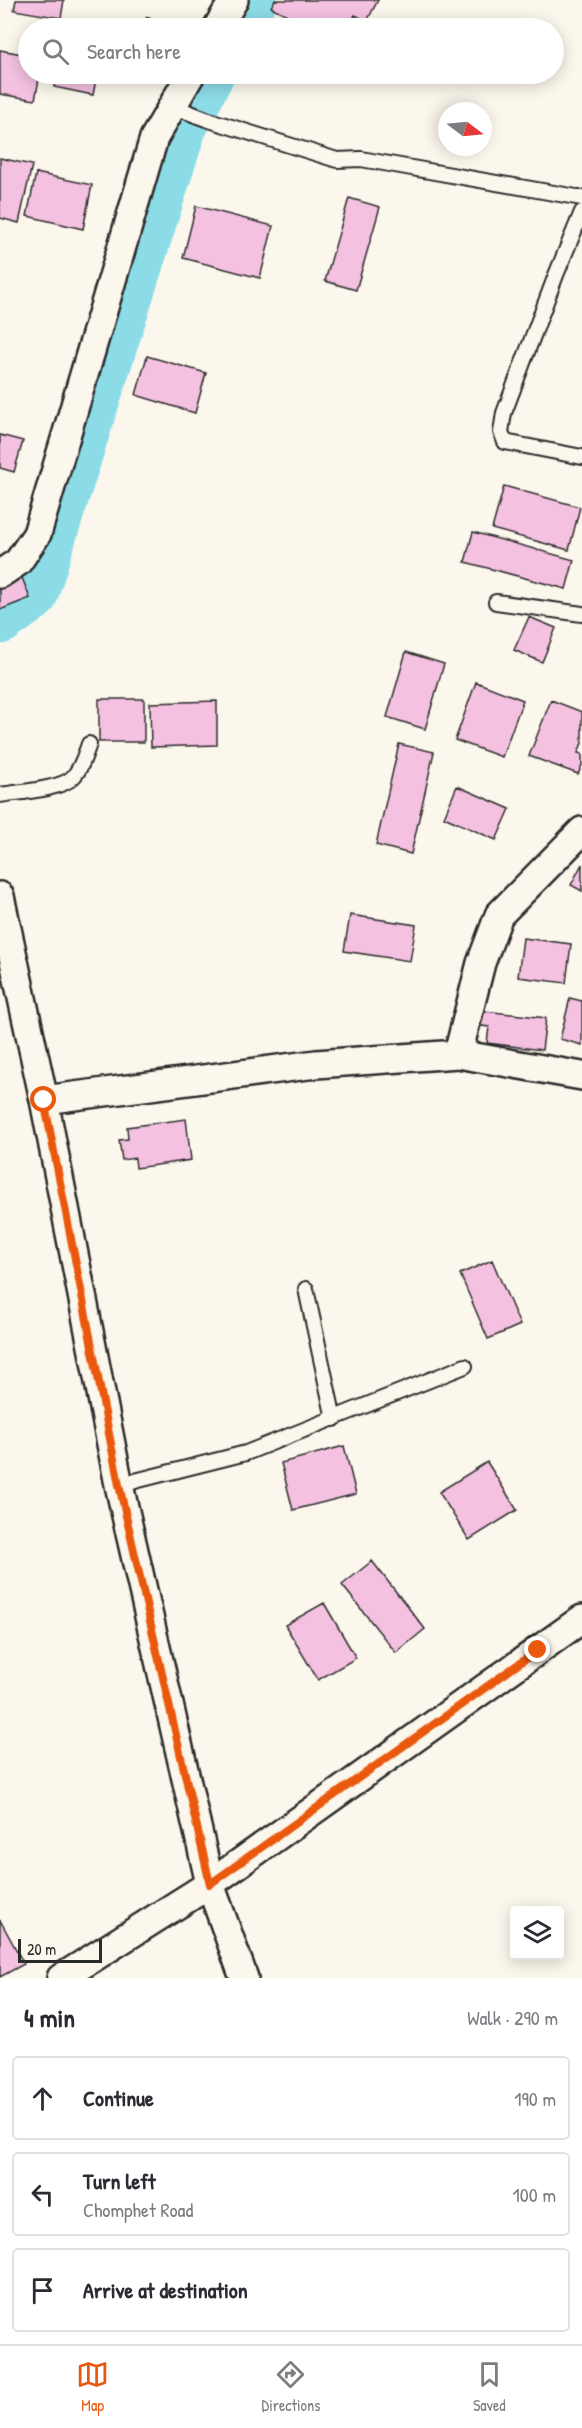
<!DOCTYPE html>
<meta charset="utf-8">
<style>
:root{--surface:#fff;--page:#f7f7f7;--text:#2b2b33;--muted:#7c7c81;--line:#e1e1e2;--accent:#ea580c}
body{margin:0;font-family:"Patrick Hand",sans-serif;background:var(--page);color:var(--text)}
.controls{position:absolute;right:18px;bottom:18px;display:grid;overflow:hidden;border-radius:6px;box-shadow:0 3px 15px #0003}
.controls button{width:54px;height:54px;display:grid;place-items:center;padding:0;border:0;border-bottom:2px solid var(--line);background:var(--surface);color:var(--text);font:30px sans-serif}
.compass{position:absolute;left:438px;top:102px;width:54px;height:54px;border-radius:50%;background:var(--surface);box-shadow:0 3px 15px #0003;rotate:106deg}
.scale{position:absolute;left:18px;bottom:15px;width:84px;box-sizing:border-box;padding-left:6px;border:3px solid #2b2b2b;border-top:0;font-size:16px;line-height:21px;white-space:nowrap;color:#2b2b2b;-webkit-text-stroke:4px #fbf7ec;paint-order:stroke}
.stop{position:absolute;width:18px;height:18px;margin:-14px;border:4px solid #ea580c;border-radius:50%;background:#fff}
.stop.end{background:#ea580c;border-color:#fff;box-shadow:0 2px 6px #0008}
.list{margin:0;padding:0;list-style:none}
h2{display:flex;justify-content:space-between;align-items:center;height:78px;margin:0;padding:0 24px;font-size:26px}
h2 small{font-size:20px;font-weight:400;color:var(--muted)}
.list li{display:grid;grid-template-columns:39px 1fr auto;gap:18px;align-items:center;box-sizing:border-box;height:84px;margin:0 12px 12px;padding:0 12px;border:2px solid var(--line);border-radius:6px}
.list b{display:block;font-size:22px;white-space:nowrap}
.list p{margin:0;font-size:20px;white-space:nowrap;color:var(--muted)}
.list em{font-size:20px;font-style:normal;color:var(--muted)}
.icon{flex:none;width:33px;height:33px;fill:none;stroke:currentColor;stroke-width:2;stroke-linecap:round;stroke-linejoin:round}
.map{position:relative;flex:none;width:582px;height:1978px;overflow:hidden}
.search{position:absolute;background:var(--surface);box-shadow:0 3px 15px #0003;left:18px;right:18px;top:18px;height:66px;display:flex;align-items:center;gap:15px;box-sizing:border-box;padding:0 21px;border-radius:33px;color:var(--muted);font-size:22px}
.sheet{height:366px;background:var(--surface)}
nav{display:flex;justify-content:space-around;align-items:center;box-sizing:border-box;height:84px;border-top:2px solid var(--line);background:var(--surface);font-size:16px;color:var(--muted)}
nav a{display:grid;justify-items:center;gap:3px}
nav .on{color:var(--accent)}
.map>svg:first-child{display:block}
</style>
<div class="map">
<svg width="582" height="1978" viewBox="0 0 582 1978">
<rect width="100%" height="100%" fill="#fbf7ec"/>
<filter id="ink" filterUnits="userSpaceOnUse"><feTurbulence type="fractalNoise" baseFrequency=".0167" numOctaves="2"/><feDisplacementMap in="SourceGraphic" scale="12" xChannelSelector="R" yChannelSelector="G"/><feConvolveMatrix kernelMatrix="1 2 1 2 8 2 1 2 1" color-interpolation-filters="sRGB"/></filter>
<g filter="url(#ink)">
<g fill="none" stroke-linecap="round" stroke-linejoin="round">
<!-- river -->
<path stroke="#8cdce8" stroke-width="51" d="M235,28L251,0
M0,619L32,596L181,128L209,74"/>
</g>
<!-- building -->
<path fill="#f4c1e1" stroke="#2b2b2b" stroke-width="1.5" d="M16,0H64L61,18L14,10Z
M275,0H378L367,21L355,15L348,28H295L299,21L271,7Z
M147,17L168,28H140Z
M0,50L28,55V74H40L35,100L0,94Z
M56,74H97L93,95L54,87Z
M0,158L32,165L19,223L0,218Z
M36,173L92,185L83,229L27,216Z
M349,198L380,207L356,290L325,281Z
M196,206L273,226L260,278L183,258Z
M147,356L206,373L195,413L136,395Z
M0,435L23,441L14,472L0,468Z
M504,486L580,507L569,550L492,529Z
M473,532L574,560L566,589L465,562Z
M19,570L30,598L0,610V578Z
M529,617L556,628L542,662L514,650Z
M406,652L444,664L425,729L387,717Z
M476,682L523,700L502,757L455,740Z
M99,699H144V742H99Z
M551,700L582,712V743L578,753L582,754V765L578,774L529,756Z
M217,701V745L151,747L150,703Z
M399,744L434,752L411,854L376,845Z
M457,786L510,809L496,840L444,817Z
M582,864V891L571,885Z
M350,915L416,925L410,961L344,951Z
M523,938L571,944L566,983L518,977Z
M570,998L582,1001V1045L560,1039Z
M476,1010L546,1018L542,1050L487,1043L489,1027L474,1025Z
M186,1119L191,1160L136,1168L135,1158L122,1160L119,1140L128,1139L127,1127Z
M492,1260L520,1325L488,1339L460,1274Z
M344,1446L356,1494L293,1510L281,1463Z
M487,1462L517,1510L469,1540L439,1492Z
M372,1561L425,1629L396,1653L342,1585Z
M324,1603L356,1658L318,1680L285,1625Z
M0,1920L24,1964L0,1977Z"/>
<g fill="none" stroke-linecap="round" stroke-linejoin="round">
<defs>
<path id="service" d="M172,106L206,119L337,160L361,159L582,198
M582,212L556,275L504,413L501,432L505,442L582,457
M496,602L582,614
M0,795C17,792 61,790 73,777C81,769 85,755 89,744
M306,1289L334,1419
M119,1485L246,1453L465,1366"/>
<path id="minor" d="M217,28L234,0
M0,574L18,562L37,534L154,138L191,74
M0,896L44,1100L119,1485L210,1884L244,1978
M458,1054L582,1076
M44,1100L316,1064L458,1054L481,963L499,915L582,831
M61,1978L210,1884L582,1619"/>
</defs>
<!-- service casing -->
<use href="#service" stroke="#2b2b2b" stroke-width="18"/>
<!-- minor casing -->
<use href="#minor" stroke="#2b2b2b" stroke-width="32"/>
<!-- service -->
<use href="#service" stroke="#fbf7ec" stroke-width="14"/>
<!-- minor -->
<use href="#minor" stroke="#fbf7ec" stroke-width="27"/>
</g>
</g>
<g fill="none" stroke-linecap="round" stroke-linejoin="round" filter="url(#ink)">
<!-- route -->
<path stroke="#ea580c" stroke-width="8" d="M44,1100L119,1485L210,1884L538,1650"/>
</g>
</svg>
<div class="controls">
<button><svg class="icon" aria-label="layers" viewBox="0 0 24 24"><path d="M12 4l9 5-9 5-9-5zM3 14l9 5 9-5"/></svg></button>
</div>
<svg class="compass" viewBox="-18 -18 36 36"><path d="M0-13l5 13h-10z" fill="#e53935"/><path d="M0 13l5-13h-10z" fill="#7c7c81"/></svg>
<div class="scale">20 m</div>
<div class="stop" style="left:44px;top:1100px"></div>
<div class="stop end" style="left:538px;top:1650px"></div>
<div class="search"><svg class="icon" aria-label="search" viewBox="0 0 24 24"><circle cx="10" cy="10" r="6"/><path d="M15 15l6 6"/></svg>Search here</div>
</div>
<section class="sheet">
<h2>4 min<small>Walk · 290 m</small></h2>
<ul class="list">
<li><svg class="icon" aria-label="ahead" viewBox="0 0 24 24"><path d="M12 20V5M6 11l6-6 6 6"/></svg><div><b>Continue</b></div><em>190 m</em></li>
<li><svg class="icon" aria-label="left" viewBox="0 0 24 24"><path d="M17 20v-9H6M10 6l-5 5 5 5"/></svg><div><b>Turn left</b><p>Chomphet Road</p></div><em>100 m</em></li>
<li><svg class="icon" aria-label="arrive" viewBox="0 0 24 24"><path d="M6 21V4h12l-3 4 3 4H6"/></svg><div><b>Arrive at destination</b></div></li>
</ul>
</section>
<nav>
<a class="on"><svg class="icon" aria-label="map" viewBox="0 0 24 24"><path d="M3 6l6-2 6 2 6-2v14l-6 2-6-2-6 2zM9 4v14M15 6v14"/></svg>Map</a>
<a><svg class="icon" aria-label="directions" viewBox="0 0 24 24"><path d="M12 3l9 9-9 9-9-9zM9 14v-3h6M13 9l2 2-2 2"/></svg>Directions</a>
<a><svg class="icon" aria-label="saved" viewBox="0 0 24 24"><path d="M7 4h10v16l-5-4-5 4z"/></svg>Saved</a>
</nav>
